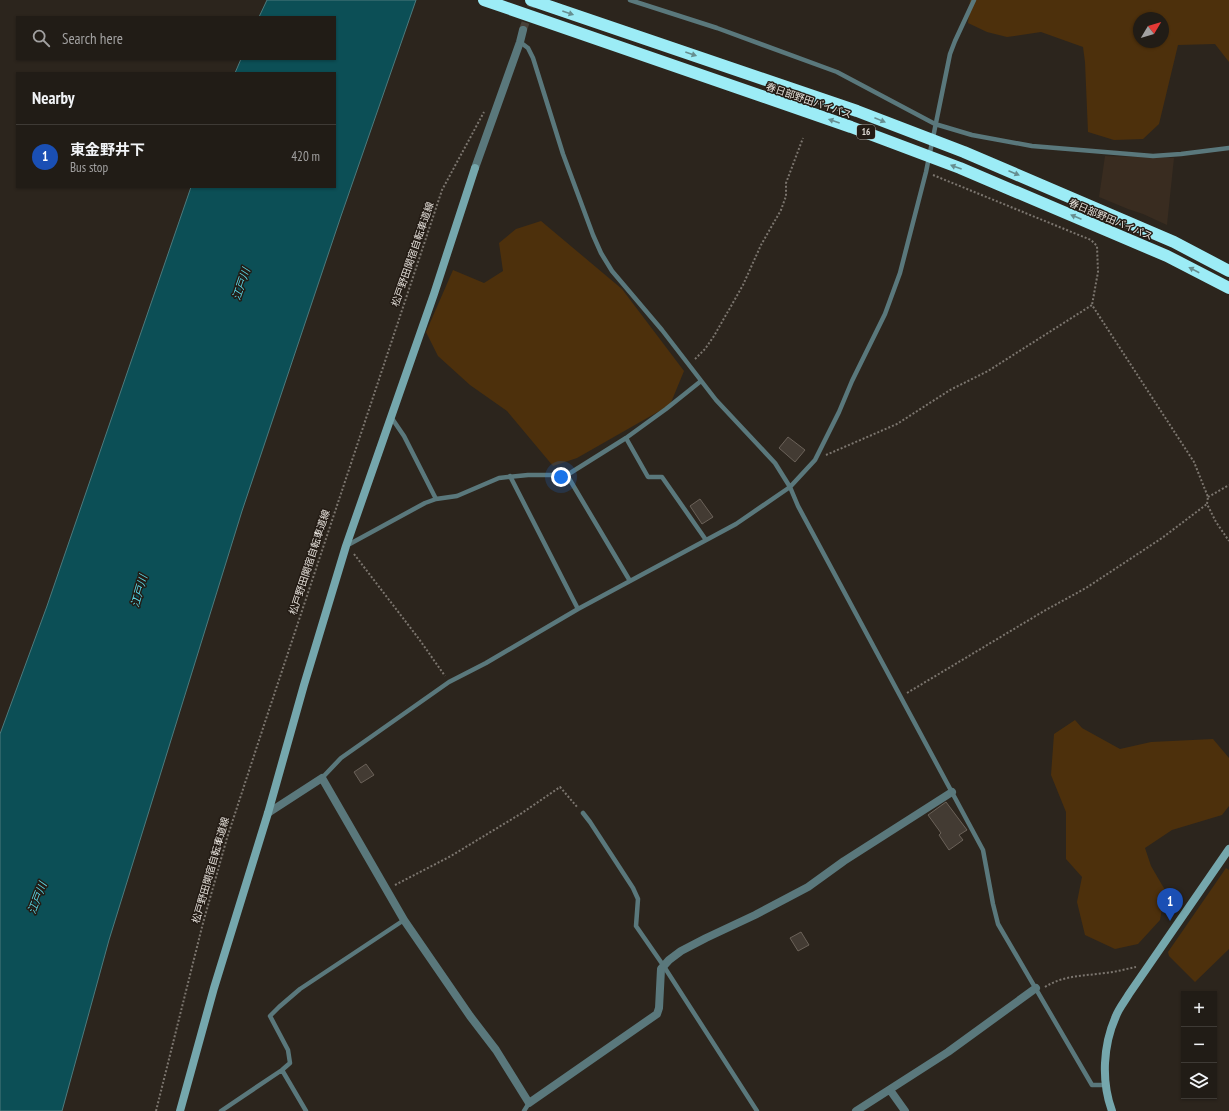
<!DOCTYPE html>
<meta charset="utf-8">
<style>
:root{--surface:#211c16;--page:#2d2923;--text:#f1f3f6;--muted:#a2a1a1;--line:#3e3a35;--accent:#8c9099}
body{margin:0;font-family:"PT Sans Narrow","Noto Sans JP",sans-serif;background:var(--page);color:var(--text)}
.controls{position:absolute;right:12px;bottom:12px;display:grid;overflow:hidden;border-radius:0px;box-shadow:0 1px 3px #0004}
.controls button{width:36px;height:36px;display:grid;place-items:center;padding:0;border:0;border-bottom:1px solid var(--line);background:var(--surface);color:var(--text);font:20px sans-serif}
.compass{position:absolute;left:1133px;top:12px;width:36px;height:36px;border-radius:50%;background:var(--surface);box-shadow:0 1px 3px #0004;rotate:52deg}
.you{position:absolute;left:561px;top:477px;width:14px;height:14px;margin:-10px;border:3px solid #fff;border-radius:50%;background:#1a73e8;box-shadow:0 0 0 6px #1a73e833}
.badge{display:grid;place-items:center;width:26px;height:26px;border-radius:50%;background:var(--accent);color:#fff;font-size:13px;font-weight:700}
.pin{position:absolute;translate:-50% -33px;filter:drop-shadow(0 1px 2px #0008)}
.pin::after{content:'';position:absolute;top:21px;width:14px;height:12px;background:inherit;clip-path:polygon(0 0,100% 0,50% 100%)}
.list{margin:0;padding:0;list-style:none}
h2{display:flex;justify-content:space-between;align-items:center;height:52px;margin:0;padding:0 16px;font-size:17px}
h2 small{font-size:13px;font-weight:400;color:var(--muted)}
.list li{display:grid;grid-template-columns:26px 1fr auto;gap:12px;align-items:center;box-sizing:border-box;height:64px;padding:0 16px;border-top:1px solid var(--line)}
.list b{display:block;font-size:15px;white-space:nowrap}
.list p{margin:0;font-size:13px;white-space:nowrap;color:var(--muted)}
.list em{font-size:13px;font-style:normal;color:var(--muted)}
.icon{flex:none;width:22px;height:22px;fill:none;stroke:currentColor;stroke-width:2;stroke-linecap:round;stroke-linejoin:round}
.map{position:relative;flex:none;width:1229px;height:1111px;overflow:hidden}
.search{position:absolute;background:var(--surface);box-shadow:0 1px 3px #0004;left:16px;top:16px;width:320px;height:44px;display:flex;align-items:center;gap:10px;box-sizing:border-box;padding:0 14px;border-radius:0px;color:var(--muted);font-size:15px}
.panel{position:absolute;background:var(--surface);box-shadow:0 1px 3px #0004;left:16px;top:72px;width:320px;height:116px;border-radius:0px}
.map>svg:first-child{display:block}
</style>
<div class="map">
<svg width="1229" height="1111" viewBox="0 0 1229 1111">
<rect width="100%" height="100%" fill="#2c251d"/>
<!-- built -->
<path fill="#392c20" d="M1105,156L1174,158L1167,225L1143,214L1128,209L1099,197Z"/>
<!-- green -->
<path fill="#4d300c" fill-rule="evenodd" d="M970,0H1229V62L1215,44L1178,45L1159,124L1143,139L1114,140L1088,132L1085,62L1083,47L1041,32L1007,37L987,32L968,23ZM1139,18H1163V42H1139Z
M541,221L622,289L684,371L670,405L577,458L553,466L507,411L470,385L438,356L426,332L453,270L484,283L503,271L499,243L516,229Z
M1075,720L1082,728L1120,749L1151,742L1213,739L1229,758V806L1222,815L1172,830L1145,848L1151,866L1165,890L1160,920L1138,944L1115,949L1085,935L1077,902L1082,877L1066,859V812L1051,775L1054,734Z
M1226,868L1229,870V949L1195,982L1169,956L1168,952Z"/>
<!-- water -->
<path fill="#0c4f56" stroke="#4d7a7d" d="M267,0H416L341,216L242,511L109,940L62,1111H0V734L47,606L191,187H335V73H235L241,59H335V17H259Z"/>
<!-- building -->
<path fill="#433b33" stroke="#6b6259" d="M788,437L805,450L795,462L779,448Z
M700,499L713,517L702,524L690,506Z
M366,764L374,775L361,783L354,772Z
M946,802L967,830L959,835L963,840L949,850L939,835L941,833L928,815Z
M801,932L809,945L798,951L790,938Z"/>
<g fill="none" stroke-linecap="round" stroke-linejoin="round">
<!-- street-tunnel -->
<path stroke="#484139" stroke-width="8" stroke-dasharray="8 4" stroke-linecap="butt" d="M523,30L533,0"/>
<!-- path -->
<path stroke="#7c766f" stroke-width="2" stroke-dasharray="2 2" stroke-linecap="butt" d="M933,175L1091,240L1097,246L1098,272L1092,305
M695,359L705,349L714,336L743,285L761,245L781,210L786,196V183L803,138
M826,455L897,424L950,390L988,371L1092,305L1194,462L1208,497L1207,504L1216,522L1229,541
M1208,497L1229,485
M354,554L419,639L445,676
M907,693L1044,611L1086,588L1162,538L1207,504
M395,885L451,856L522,813L560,787L578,808
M1045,987C1064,975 1084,976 1105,973C1116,972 1126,969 1136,967
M156,1111L203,923L227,838L265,722L442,190L484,112"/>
<!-- lane -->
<path stroke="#5a787c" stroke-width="4.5" d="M630,0L717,28L837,72L935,124L972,135L1032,146L1153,156L1181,154L1229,148
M520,42L528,48L533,58L563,154L593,235L601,253L612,271L662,330L716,400L775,463L790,487L798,506L983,850L993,904L998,924L1092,1085H1106
M391,417L404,436L436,499
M626,438L648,477H662L706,540
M567,475L630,581
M510,476L578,609
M346,546L425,503L436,499L457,496L499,478L528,475H567L626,438L666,409L701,381
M322,778L341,758L449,682L486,663L578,609L736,524L790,487L815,460L839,412L852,381L885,314L900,273L926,172L950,54L955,41L974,0
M583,813L590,822L633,888L638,899L636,926L663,965L757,1111
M282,1070L306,1111
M221,1111L282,1070L290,1063L288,1050L270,1016L279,1007L300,989L404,920
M524,1111L529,1103"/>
<!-- street -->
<path stroke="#5a787c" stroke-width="8" d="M475,168L520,42L523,30
M268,813L322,778L404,920L470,1016L496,1050L529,1103L657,1014L659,1008L661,969L669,960L681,951L706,938L755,915L808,887L844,861L952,792
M890,1090L905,1111
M856,1111L948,1052L1036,988"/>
<!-- secondary -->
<path stroke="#75a7ad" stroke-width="8" d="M180,1111L214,988L268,813L304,685L346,546L434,294L475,168
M1112,1111C1101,1081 1103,1045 1116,1016C1119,1008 1125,1001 1129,994L1229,849"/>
<!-- highway -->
<path stroke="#9cecf6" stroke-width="12" d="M484,0L851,127L960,168L1167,256L1229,288
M531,0L857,111L964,152L1174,242L1229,271"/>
</g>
<!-- one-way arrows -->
<defs><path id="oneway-solid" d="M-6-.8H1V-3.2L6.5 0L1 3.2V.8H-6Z"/></defs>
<g fill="#668e90">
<use href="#oneway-solid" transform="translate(568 13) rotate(19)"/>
<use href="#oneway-solid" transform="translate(691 54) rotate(19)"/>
<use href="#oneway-solid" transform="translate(880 120) rotate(22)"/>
<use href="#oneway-solid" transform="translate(834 121) rotate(-161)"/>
<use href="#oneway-solid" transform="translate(956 167) rotate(-160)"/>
<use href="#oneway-solid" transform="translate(1014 173) rotate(23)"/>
<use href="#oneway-solid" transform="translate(1076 217) rotate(-157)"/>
<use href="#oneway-solid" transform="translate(1194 270) rotate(-152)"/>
</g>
<g text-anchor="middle" stroke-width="3" stroke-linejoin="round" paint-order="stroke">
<!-- shield labels -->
<rect fill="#231b14" stroke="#aaa49e" stroke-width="1" x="857" y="125" width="18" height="14" rx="3"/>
<g font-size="9" font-weight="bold" fill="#e4dfd9">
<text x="866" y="135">16</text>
</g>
<!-- street labels -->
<g font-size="10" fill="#e4dfd9" stroke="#231b14">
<text transform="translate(809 100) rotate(19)" y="4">春日部野田バイパス</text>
<text transform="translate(1111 219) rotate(23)" y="4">春日部野田バイパス</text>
<text transform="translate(412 254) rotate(-71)" y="4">松戸野田関宿自転車道線</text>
<text transform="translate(309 562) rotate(-72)" y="4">松戸野田関宿自転車道線</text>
<text transform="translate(210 870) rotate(-74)" y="4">松戸野田関宿自転車道線</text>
</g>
<!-- water labels -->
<g font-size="11" font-style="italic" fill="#59d2e0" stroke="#231b14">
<text transform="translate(241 284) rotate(-71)" y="4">江戸川</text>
<text transform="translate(139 591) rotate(-74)" y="4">江戸川</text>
<text transform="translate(37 898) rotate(-69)" y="4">江戸川</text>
</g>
</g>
</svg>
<div class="controls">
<button>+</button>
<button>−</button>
<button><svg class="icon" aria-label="layers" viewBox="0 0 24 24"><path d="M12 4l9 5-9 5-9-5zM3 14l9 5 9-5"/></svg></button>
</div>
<svg class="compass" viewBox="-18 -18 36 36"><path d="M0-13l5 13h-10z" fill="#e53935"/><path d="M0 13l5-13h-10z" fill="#a2a1a1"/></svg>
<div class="you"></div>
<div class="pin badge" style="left:1170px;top:921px;background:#1a4fb4">1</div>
<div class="search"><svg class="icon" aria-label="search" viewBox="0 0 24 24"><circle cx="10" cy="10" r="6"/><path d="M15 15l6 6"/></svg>Search here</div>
<section class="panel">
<h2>Nearby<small></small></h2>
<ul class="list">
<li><span class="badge" style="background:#1a4fb4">1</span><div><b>東金野井下</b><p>Bus stop</p></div><em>420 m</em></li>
</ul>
</section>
</div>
